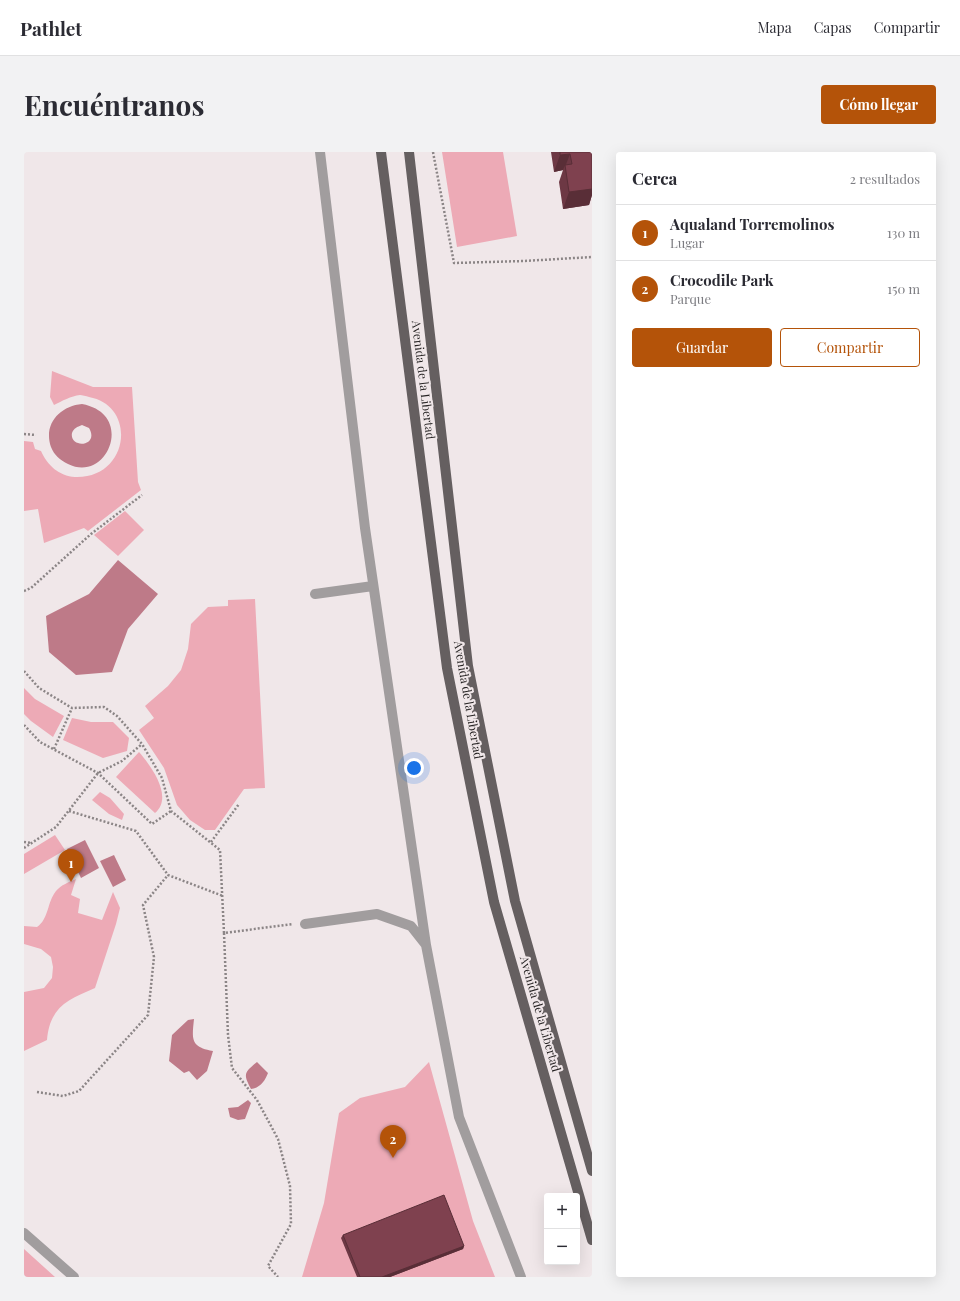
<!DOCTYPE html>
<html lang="es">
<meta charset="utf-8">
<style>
:root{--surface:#fff;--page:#f2f2f3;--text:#2b2b33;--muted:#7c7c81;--line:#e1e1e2;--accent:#b45309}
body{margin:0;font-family:"Playfair Display",serif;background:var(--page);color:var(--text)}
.controls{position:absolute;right:12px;bottom:12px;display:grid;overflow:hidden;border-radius:4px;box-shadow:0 4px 16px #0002}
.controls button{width:36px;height:36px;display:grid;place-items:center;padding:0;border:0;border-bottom:1px solid var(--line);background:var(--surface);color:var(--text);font:20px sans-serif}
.you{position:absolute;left:390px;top:616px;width:14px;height:14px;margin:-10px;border:3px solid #fff;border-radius:50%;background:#1a73e8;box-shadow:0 0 0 6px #1a73e833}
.badge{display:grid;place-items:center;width:26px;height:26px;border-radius:50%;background:var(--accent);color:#fff;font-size:13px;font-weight:700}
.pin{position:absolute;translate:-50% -33px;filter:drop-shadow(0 1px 2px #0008)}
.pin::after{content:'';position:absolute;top:21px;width:14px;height:12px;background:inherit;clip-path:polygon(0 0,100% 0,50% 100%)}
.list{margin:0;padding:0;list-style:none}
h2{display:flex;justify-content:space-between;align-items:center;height:52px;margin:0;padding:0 16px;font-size:17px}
h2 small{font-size:13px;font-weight:400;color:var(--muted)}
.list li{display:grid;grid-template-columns:26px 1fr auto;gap:12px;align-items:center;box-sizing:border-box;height:56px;padding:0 16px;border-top:1px solid var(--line)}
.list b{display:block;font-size:15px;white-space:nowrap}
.list p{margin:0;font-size:13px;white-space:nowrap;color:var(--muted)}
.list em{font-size:13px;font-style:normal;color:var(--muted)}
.actions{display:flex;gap:8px;padding:12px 16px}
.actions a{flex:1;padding:9px 0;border:1px solid var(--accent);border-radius:4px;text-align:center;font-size:14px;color:var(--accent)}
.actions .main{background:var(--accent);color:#fff}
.map{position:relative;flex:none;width:568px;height:1125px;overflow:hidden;border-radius:4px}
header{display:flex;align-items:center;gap:24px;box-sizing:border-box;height:56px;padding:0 20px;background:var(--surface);border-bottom:1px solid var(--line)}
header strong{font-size:19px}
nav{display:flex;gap:22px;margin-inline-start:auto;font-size:14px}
.intro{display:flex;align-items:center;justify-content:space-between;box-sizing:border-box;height:96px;padding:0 24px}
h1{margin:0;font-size:28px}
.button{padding:10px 18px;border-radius:4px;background:var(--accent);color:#fff;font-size:14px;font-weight:700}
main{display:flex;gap:24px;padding:0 24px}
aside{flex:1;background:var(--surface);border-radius:4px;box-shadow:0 4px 16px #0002}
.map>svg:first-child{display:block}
</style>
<header>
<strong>Pathlet</strong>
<nav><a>Mapa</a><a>Capas</a><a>Compartir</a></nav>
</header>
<div class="intro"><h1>Encuéntranos</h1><a class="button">Cómo llegar</a></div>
<main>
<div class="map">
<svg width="568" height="1125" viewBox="0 0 568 1125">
<rect width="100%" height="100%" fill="#f0e7e9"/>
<!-- green -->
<path fill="#edaab6" d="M418,0H479L493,84L433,95Z
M28,219L69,235H108L114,330L117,338L64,379L60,376L20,391L14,357L0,359V289L9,290L11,297L17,299C23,313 35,324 51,325C105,327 114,254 65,245C62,244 58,243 56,243C47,244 38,249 30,253L26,245Z
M101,359L120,378L94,404L70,383Z
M231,447L241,636L220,637L191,678H181L166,668L153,653L140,616L115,578L130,566L121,554L144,534L157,518L164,497L167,472L184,455L204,454V448Z
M0,536L11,547L40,564L29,585L7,569L0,562Z
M48,566L67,570H89L105,586L103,599L79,606L39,588Z
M115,600C127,614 150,645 131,661L92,625Z
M76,640L86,646L100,662L98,668L85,662L68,648Z
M31,683L41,698L0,722V702Z
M52,727L47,743L56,747L54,761L78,768L89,740L96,756L92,772L71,836C43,848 26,855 23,888L0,899V840L20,836L28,826L29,815L27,805L17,797L0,792V774L13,775C25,767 23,750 32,739C37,733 45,730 52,727Z
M405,910L449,1069L471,1125H278L300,1051L315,961L336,946L381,935Z
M0,1097L31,1125H0Z"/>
<!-- water -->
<path fill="#be7a88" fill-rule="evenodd" d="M58,252C112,262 83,332 44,312C36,308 30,303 27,295C19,272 36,254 58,252ZM58,273L65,276C76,295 45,297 48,281C50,276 53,275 58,273Z
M94,408L134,442L104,477L88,520L52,523L25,500L22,464L65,442Z
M61,688L75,716L57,726L43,697Z
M90,703L102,728L89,735L76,709Z
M170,867C168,887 166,895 189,899L183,919L173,928L165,919L160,921L145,909L148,883L164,868Z
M233,910L244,921C241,929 236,936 227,937C219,922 220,921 233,910Z
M224,948L227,951L221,967L214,968L206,965L204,956L214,955Z"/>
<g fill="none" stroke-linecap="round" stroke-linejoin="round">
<!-- path -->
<path stroke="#8b8586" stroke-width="2.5" stroke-dasharray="2 2" stroke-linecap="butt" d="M409,0L430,111L500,109L568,105
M0,282L12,283
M0,439L7,436L67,382L118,343
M0,519L15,536L48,556L80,555L93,564L118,592L138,626L147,659L196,698L200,781L269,772
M0,573L16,590L74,621L128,672L147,659
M30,597L48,556
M45,659L112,679L144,723L199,744
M0,690L7,691
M187,690L215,652
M0,696L32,675L74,621L98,609L118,592
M200,781L204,883L208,916L233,948L254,987L266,1034L267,1072L244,1114L254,1125
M13,940L39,944L55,939L124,863L130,805L119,753L144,723"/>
<!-- minor -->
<path stroke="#a19d9e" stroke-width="10" d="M296,0L341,376L402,793L435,965L497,1125
M291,442L349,434
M281,772L353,762L387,774L402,793
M0,1081L50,1125"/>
<!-- major -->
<path stroke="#655f60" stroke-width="10" d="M357,0L423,516L470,750L568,1088
M385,0L444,514L491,749L568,1019"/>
</g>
<!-- wall -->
<path fill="#6d3844" d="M527,0H568V43L565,53L539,57L535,30L539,18L530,20Z
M319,1083L440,1094L439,1097L366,1125H333L317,1086Z"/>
<!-- shaded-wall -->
<path fill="#592e37" d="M546,2L541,15V13L539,18L530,20L536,3Z
M568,27V43L565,53L539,57L545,40Z
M440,1094L439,1097L366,1125H358Z"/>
<!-- building -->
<path fill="#7f414f" stroke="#592e37" d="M536,0H568V37L545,40L541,13L548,12L546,2L536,3Z
M420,1043L440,1094L358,1125H336L319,1083Z"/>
<g text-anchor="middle" stroke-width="4" stroke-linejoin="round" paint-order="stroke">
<!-- street labels -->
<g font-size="12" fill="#272424" stroke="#f0e7e9">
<text transform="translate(399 228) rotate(83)" y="4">Avenida de la Libertad</text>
<text transform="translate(444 548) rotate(80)" y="4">Avenida de la Libertad</text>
<text transform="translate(516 862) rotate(74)" y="4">Avenida de la Libertad</text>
</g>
</g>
</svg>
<div class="controls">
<button>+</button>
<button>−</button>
</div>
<div class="you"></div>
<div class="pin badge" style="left:47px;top:730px">1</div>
<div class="pin badge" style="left:369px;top:1006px">2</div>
</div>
<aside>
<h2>Cerca<small>2 resultados</small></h2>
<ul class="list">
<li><span class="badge">1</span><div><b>Aqualand Torremolinos</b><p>Lugar</p></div><em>130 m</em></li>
<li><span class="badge">2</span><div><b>Crocodile Park</b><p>Parque</p></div><em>150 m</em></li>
</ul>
<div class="actions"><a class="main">Guardar</a><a>Compartir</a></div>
</aside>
</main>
